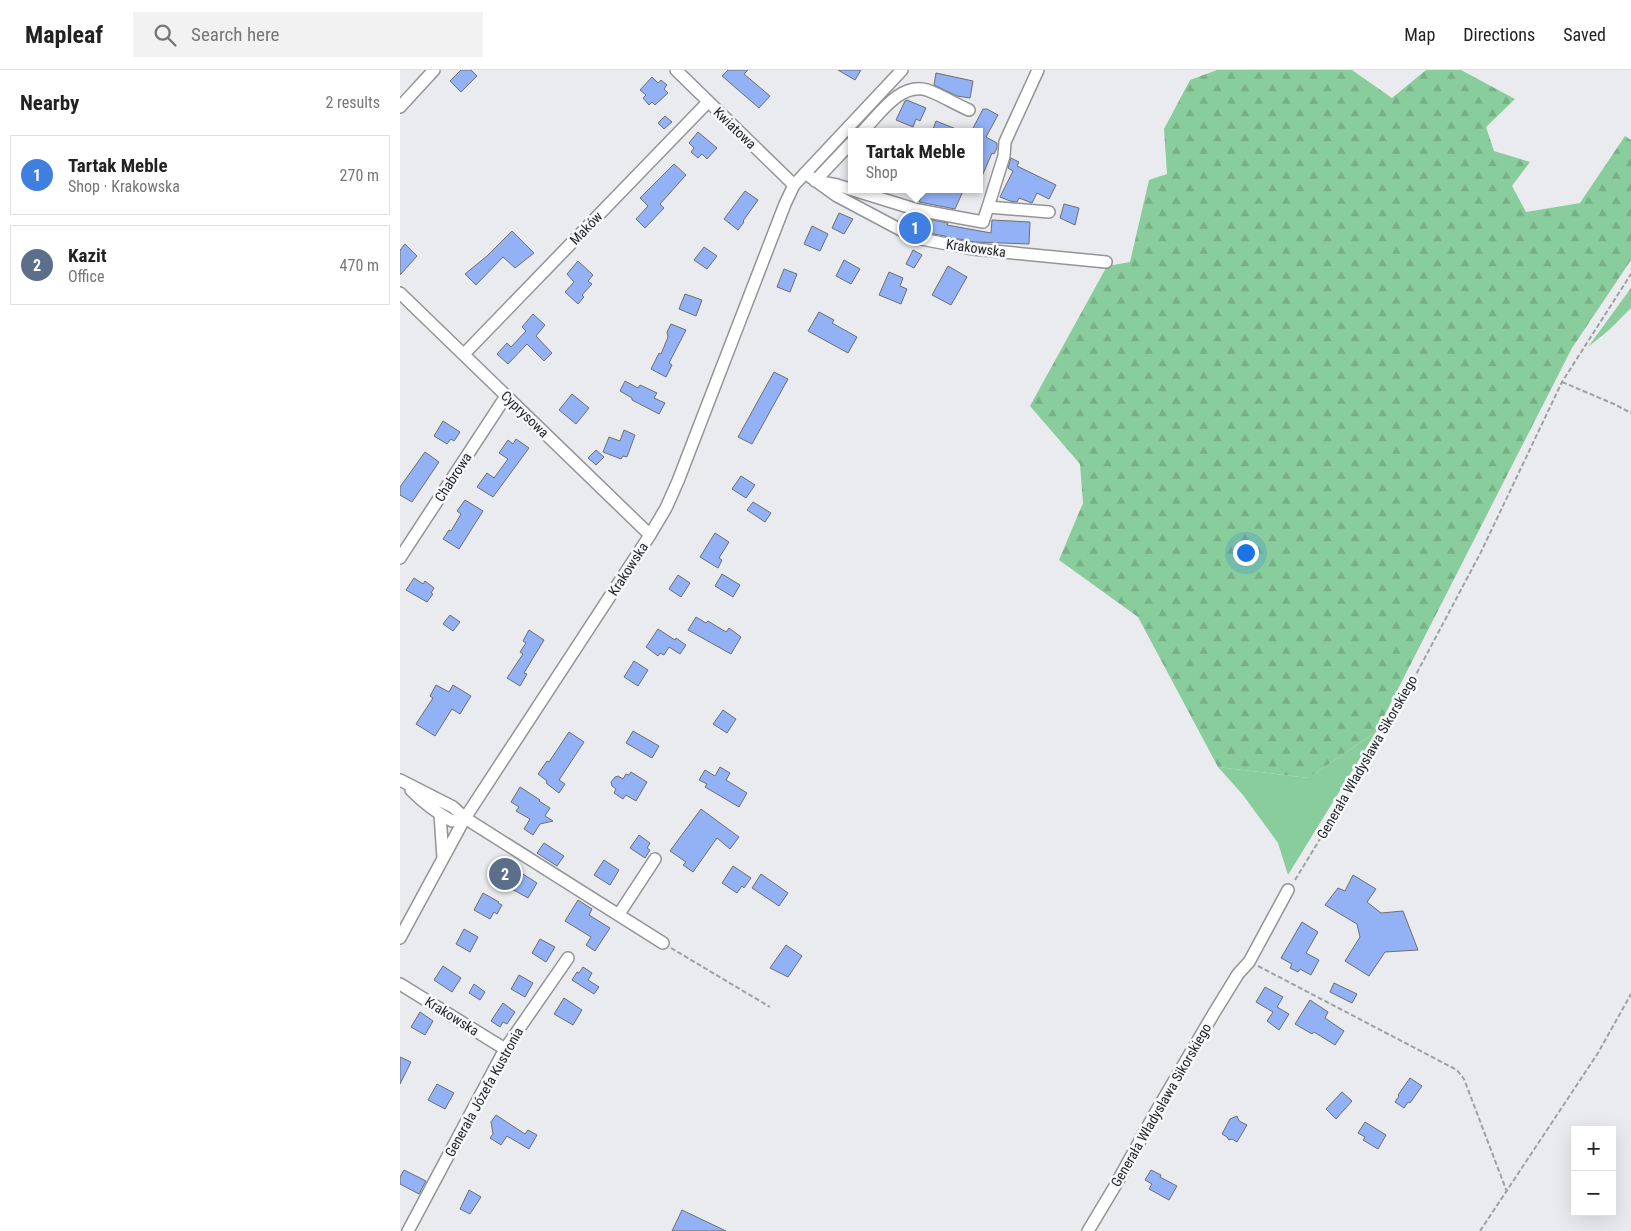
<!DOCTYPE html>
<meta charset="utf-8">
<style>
:root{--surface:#fff;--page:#f2f2f2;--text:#222;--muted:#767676;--line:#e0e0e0;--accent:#0f766e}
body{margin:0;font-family:"Roboto Condensed",sans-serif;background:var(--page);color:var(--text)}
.controls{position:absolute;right:15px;bottom:15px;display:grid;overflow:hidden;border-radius:0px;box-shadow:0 5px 20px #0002}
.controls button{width:45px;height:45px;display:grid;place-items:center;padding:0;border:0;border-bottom:1px solid var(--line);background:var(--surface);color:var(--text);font:25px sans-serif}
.you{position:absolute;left:845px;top:482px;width:18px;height:18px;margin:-12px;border:4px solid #fff;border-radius:50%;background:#1a73e8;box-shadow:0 0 0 8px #1a73e833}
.badge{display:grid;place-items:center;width:32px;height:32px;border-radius:50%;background:var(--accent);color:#fff;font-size:16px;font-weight:700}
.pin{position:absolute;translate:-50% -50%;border:2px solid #fff;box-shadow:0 1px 5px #0006}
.popup{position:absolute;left:448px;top:58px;width:135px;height:65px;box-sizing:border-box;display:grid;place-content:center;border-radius:0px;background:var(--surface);filter:drop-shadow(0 1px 4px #0005);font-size:16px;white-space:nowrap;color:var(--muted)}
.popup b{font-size:19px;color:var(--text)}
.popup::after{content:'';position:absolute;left:50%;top:100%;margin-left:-10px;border:10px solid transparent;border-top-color:var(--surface)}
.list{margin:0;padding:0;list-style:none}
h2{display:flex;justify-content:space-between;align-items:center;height:65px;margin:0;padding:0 20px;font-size:21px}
h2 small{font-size:16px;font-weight:400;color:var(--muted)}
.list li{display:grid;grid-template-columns:32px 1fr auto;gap:15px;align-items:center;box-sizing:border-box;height:80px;margin:0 10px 10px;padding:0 10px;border:1px solid var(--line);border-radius:0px}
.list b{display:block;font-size:19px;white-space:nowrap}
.list p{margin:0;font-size:16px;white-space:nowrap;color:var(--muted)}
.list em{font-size:16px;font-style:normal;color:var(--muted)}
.icon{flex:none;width:28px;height:28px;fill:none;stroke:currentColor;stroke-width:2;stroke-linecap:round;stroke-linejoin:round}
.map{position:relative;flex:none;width:1231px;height:1161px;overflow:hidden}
header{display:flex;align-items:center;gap:30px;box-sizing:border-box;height:70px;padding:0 25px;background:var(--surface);border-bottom:1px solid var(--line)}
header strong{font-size:24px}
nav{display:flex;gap:28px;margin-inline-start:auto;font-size:18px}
.search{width:350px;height:45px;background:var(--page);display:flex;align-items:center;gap:12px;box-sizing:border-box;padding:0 18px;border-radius:0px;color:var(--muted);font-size:19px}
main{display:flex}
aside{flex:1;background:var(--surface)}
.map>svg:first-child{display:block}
</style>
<header>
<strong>Mapleaf</strong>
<div class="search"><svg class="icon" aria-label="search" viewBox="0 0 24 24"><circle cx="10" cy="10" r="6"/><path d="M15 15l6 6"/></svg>Search here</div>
<nav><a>Map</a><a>Directions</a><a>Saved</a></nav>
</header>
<main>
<aside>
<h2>Nearby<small>2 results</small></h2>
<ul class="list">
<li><span class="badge" style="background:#3f7fe0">1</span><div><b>Tartak Meble</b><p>Shop · Krakowska</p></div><em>270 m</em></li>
<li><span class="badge" style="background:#5c6f8a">2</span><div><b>Kazit</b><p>Office</p></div><em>470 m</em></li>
</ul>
</aside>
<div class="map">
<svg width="1231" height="1161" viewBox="0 0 1231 1161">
<defs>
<pattern id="forest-firs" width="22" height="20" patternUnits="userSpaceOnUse" patternTransform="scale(1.25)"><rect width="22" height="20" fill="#8acd9c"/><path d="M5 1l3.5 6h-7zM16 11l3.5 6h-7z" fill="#77b086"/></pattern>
</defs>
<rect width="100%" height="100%" fill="#eaebee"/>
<!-- green -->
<path fill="#8acd9c" d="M976,662L888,805L878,773L843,725L818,697L908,708Z"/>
<!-- forest -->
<path fill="url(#forest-firs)" d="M817,0H952L992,28L1026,0H1061L1115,29L1086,57L1094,81L1130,92L1112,116L1126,142L1180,133L1225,66L1231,70V190L1172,278L976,662L908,708L818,697L738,547L659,490L683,433L680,394L630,336L707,196L730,192L749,110L767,104L764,59L790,10Z
M1231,218V238L1209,260L1188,277Z"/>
<!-- building -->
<path fill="#93b2f6" stroke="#6d6e71" d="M61,0H71L77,6L61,22L50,11Z
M328,0H348L344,4L370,26L359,38L322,6Z
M438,0H461L455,10Z
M536,3L573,11L570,28L557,26L534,15Z
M252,7L258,13L261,10L267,15L264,19L268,23L255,35L252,32L249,35L243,28L246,25L240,20Z
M507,30L526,38L520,51L516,49L513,57L496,50L505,31Z
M583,39H587L598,45L586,67L597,73V78L594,84L592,83L579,113V62H571Z
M265,46L272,52L264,59L258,53Z
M536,51L561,61V62H532Z
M298,62L317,78L307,89L302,84L298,88L291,82L294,78L289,73Z
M611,88L619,92L617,96L656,115L649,129L637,123L632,133L619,128L617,132L610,131L600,127L613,101L608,98Z
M274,94L286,105L260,134L264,138L245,158L236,149L248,136L240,128Z
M525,119H564L555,139L519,132Z
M345,121L358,130L343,151L344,152L338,160L324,149Z
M664,134L679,138L675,155L660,148Z
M439,143L453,149L444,164L432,158Z
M512,146L548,153L547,155L591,163L592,150L630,152L629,174L574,172L519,161L509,156Z
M412,156L428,164L420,181L404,174Z
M112,161L134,183L115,198L103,187L76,215L65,204L87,186Z
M5,174L17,186L0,205V180Z
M304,177L317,186L307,199L294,190Z
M513,180L522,185L514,198L506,194Z
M444,190L460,199L451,214L436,206Z
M178,191L193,205L188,211L192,214L182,225L184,227L178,234L165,222L174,212L167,204Z
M548,196L567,207L551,235L532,225Z
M384,199L397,204L390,222L377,217Z
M489,202L503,208L500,216L507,219L501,234L479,225Z
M285,224L302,230L296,246L279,239Z
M419,242L434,250L432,253L457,267L448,283L408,261Z
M133,244L145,255L136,266L152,283L144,291L127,274L108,294L97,284L107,273L111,277L126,261L122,257Z
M271,254L286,260L269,293L272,295L266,307L251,299L259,283L261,284L268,267L267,262Z
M374,302L388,309L352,374L338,367Z
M225,311L238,318L240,315L257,323L254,328L265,333L259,344L232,330V328L220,321Z
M172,324L189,338L176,354L159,340Z
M43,351L60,362L54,371L51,369L47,374L34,366Z
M224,360L235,365L227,387L223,386L221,389L203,382L209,367L220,371Z
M116,369L129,378L93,427L77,417L87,403L94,408L108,389L99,383L108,370L113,374Z
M196,380L204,387L196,395L188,388Z
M25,382L39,392L12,432L0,425V417Z
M341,406L355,415L346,428L332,419Z
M65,430L83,441L59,479L43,469L49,460L51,461L61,444L57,441Z
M353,432L371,443L365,452L347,440Z
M315,463L329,472L319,488L322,490L318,498L300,487Z
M322,504L340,515L333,527L315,516Z
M278,505L290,513L281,527L269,519Z
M14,508L23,514L25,511L34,518L31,523L33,524L27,532L6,520Z
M50,545L60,552L53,561L43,554Z
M296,547L306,553L308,551L326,562L329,558L341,567L331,584L288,560Z
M258,559L275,570L276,568L286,575L280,584L269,577L264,585L260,583L258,586L246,577Z
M129,560L144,570L124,603L127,604L120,616L107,608L123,584L120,582L126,573L123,571Z
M234,591L248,600L238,616L224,607Z
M36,615L49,622L53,615L71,626L60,644L52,639L35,666L16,654L33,628L30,626Z
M323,640L336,649L327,663L313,654Z
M233,661L259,676L252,688L226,673Z
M169,662L184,672L159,710L165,714L159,723L146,713L147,711L138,704L147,691L149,692Z
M320,697L330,703L326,710L347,723L339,737L305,717L307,714L299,710L305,700L315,706Z
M231,702L247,712L236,731L226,725L223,729L214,723L216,719L212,716L211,712L215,707L218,706L223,709L226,704L229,705Z
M120,717L140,730L139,731L150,738L145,746L153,751L140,754L133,765L124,759L130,749L116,741L119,737L111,732Z
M301,739L339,767L330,779L317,768L293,802L283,795L286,792L270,781Z
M239,765L250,773L247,778L250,780L245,788L230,778Z
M144,773L164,786L157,796L137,783Z
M101,790L137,813L128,828L92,808Z
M204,790L219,800L210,815L194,805Z
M333,796L351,808L344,818L342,816L337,823L322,813Z
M361,804L388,823L379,836L352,818Z
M953,805L976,819L967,832L981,843L1003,841L1018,880L985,882L969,906L945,891L960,867L957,854L925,835L938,818L945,821Z
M83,823L99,832L98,833L102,835L97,844L94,842L90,849L74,840Z
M178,830L192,839L189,845L210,858L195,881L186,875L191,867L165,851Z
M902,852L918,862L906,883L919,890L911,905L900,899L898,902L890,898L892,894L881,888Z
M64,859L78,867L70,882L56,874Z
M140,869L155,877L146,892L132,883Z
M386,875L402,886L388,907L370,898Z
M43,896L61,908L52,922L34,910Z
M183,897L192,903L188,910L199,917L194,924L172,910L177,902L179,903Z
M119,905L133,913L125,927L111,919Z
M934,913L957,924L952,933L930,922Z
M74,914L85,922L80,930L69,923Z
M865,917L883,927L877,937L889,944L879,960L867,951L873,942L856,932Z
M164,928L182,940L173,955L154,944Z
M910,930L928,942L925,948L944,961L935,975L914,962L912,964L895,954Z
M103,933L115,942L107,954L103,952L100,957L91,951Z
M20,942L33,951L25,965L11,957Z
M0,987L11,992L0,1014Z
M1010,1008L1022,1016L1010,1033L1008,1032L1004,1038L995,1032L999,1026L998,1025Z
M37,1014L54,1023L45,1039L28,1030Z
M942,1022L952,1031L936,1049L926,1039Z
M96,1045L125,1064L128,1060L137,1065L129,1079L107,1066L101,1075L90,1068L93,1064L91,1052Z
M837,1046L839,1051L847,1055L837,1072L832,1069L829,1070L827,1067L822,1064L830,1049Z
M965,1052L986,1065L978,1079L963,1070L965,1067L958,1063Z
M4,1100L26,1111L19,1124L0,1114V1107Z
M751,1100L761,1105L760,1107L777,1116L769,1130L749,1119L752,1114L745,1110Z
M69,1120L81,1127L70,1144L60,1139Z
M282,1140L326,1161H272Z"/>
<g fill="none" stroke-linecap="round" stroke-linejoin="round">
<defs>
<path id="minor" d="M276,0L394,115
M0,37L34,0
M462,62C479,45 500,12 527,20C541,25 555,34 569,40
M405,103L437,126L516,168L573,179L706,192
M415,111L451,73
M421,112L437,115L518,140L583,152L588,137L649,142
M588,137L604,86L605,72L638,0
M0,223L250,465
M64,284L308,32
M0,488L106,326
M0,710L53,737L65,748L263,873
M11,720C23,732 37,743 52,751L65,748
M40,744L43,788
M219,844L255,789
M0,868L65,748L250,465L266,438L278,411L385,134L394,115L502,0
M0,914L105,979
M8,1161L105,979L168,888
M688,1161L715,1116L757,1040L814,943L838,904L849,892L888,820"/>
</defs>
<!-- minor casing -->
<use href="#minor" stroke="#939497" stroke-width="14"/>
<!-- path -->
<path stroke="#9fa0a2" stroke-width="2" stroke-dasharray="5 2.5" stroke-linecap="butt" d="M1162,312L1214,334L1231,343
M895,810L986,661L1081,482L1162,312L1231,204
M271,878L370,937
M858,896L1057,1000L1064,1009L1107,1122
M1080,1161L1198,983L1231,924"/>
<!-- minor -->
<use href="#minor" stroke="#fff" stroke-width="11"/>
</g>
<g text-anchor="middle" stroke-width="5" stroke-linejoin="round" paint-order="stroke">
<!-- street labels -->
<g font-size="14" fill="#262728" stroke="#f7f8fb">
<text transform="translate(335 58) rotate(44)" y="5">Kwiatowa</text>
<text transform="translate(186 158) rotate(-46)" y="5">Maków</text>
<text transform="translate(576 178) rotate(8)" y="5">Krakowska</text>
<text transform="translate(125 344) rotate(44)" y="5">Cyprysowa</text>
<text transform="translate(53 407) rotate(-57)" y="5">Chabrowa</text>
<text transform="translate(228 499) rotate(-57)" y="5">Krakowska</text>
<text transform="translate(967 687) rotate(-60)" y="5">Generała Władysława Sikorskiego</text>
<text transform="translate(52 946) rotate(32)" y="5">Krakowska</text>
<text transform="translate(84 1022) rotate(-61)" y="5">Generała Józefa Kustronia</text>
<text transform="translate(761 1035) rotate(-60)" y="5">Generała Władysława Sikorskiego</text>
</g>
</g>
</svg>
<div class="controls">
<button>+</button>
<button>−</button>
</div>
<div class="you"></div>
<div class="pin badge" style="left:515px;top:158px;background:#3f7fe0">1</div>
<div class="popup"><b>Tartak Meble</b>Shop</div>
<div class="pin badge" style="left:105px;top:804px;background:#5c6f8a">2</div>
</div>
</main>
